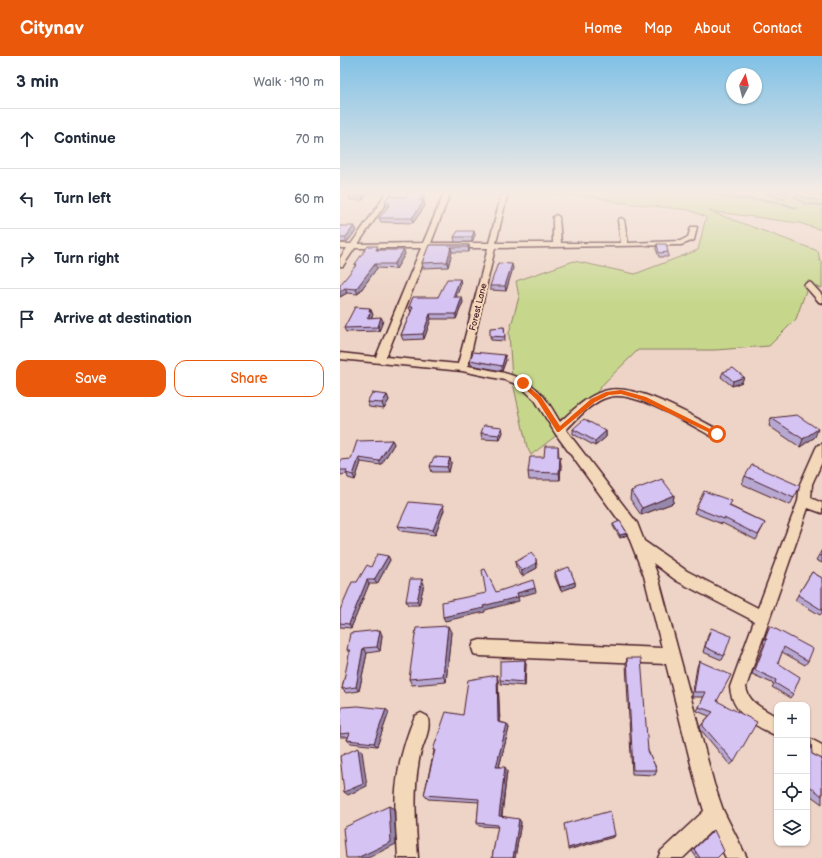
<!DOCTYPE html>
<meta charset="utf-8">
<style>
:root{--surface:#fff;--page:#f2f2f3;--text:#1f2937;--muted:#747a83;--line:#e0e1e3;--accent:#ea580c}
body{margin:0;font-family:"Balsamiq Sans",sans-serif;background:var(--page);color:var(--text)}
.controls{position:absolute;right:12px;bottom:12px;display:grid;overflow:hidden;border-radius:8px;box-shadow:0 1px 3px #0004}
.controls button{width:36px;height:36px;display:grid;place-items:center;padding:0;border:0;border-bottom:1px solid var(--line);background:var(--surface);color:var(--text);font:20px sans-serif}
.compass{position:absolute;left:386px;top:12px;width:36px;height:36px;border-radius:50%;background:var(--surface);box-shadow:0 1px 3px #0004;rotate:7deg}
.stop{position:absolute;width:12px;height:12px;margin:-9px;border:3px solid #ea580c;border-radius:50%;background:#fff}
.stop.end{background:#ea580c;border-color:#fff;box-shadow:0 1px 4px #0008}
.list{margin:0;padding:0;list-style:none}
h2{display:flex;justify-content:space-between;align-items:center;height:52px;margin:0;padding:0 16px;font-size:17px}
h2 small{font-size:13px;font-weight:400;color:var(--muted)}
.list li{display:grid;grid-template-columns:26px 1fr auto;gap:12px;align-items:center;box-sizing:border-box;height:60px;padding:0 16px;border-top:1px solid var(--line)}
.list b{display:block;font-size:15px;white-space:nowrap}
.list em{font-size:13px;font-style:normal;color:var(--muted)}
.actions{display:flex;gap:8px;padding:12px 16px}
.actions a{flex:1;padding:9px 0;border:1px solid var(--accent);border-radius:12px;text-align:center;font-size:14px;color:var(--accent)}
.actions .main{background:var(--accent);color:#fff}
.icon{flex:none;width:22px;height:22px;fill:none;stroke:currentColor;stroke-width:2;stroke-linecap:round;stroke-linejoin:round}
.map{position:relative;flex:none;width:482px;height:802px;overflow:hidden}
header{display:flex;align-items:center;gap:24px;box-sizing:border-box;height:56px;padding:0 20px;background:var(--accent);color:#fff}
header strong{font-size:19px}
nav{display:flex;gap:22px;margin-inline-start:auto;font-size:14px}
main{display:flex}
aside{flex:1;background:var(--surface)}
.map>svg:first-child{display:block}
</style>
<header>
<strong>Citynav</strong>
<nav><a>Home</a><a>Map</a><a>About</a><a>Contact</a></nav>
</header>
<main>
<aside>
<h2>3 min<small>Walk · 190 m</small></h2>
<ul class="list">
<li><svg class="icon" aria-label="ahead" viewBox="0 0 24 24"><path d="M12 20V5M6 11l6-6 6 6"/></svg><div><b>Continue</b></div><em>70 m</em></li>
<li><svg class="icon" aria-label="left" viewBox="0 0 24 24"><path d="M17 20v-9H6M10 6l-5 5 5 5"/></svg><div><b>Turn left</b></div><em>60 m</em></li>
<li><svg class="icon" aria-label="right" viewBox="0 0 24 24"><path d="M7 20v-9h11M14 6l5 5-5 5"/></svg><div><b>Turn right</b></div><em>60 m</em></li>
<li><svg class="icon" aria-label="arrive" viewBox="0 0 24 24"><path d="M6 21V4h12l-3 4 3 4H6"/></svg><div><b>Arrive at destination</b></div></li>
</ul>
<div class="actions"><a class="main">Save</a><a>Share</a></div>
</aside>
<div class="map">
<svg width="482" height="802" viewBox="0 0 482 802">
<rect width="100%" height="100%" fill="#edd4c6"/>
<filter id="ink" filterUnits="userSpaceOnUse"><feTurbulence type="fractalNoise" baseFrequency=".025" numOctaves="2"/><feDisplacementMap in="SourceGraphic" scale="8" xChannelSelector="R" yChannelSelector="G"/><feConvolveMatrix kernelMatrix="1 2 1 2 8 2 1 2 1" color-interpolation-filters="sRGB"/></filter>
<g filter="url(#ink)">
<!-- green -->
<path fill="#c6d78c" stroke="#887b5c" d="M174,135H482V174L459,167L369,155L478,195L480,205L482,206V232L468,229L456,263L429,290L375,294H298L265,326L231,368L191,399L187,391L172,322L169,277L179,241L176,225L234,205L295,218L358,194L366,161L349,154L276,146L256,141Z"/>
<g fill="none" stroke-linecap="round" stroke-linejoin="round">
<!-- stream -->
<path stroke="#6d8c99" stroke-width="2" d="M256,135L261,138
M368,135C385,144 404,142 423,144C434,145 445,148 456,152
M383,135L402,140
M412,135L415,138
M420,135L444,143
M431,135L448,138
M454,135L463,137
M390,136L408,135
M465,136L453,140L466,148L482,149
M465,136H482
M470,138L482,140
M401,139H415
M460,139L465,142L477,144"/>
<defs>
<path id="street" d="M46,135H52L46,147L18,188L83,187L105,135H111L91,187H149L161,140L164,138L167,140L156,187H213V161L216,159L219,161L221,187H281L278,164L281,162L284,164L288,187L340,185L348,181L351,171H357L354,184L341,189L155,192L128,310C154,315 185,317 203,340C210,348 215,358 220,366C233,354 247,340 264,335C295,325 353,361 381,375L383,378L381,381H373C349,368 295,334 269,341C252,345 237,363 226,374L297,467L304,485L347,515L418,552L458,445L460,428L476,392L478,389L482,388V406L472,428L471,442L482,447V457L468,452L406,631C408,647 424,653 437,661V680C414,670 392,657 390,631L414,565L337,525L313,507L318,520L374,728L383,754L407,802H386L372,774L343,802H318L321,795L364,755L356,728L326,608L140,600L134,598L132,592L134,586L140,584L322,592L304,520L286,474L215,377L195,344L179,329L165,324L122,315L0,303V297L36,301L81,192H15L3,210H0V202L7,192H0V188H11L40,147ZM89,192H148L118,308L46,301Z
M468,226L471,227L482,239V247L479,246L464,229Z
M81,657L87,660C93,673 81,690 79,704C73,737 76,769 78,802H58C57,780 54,756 56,734C58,709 65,683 75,660Z
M467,681L482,689V709L467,701Z"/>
</defs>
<!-- street casing -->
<use href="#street" stroke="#4a1f2b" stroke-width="3"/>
<!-- street -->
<use href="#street" fill="#f3d8ba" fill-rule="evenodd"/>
</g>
<!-- wall -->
<path fill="#b7a8d2" stroke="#4a1f2b" d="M29,135L23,144H10L9,140Z
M83,140L84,144L83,145H84L85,150L73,167L41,166L39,162L48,150L46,149L45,145L66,141Z
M0,170L16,175L7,186L0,187Z
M134,175L135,179L132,186H115L114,181Z
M317,188L328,196V201H319L316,193Z
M89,189H129V196H112L108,211L83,212L82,207Z
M39,194L65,198L56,213L37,212L18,238L7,237L0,241L15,210V208Z
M173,212L166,235L150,234V230Z
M121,228L116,241L123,246L116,263H91L84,283L63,284L61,279L71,256L69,251L98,241Z
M30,252L33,259L31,261L43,265L39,275L6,276L4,272Z
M164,271L165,285L151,284L150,280Z
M130,304H166L162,315L131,309Z
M383,316L402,326L392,330L381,321Z
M47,339L49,344L44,353L29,351L27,346Z
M431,362L475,381L460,391L429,370Z
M233,373L266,375V381L255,390L233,378Z
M163,376L160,384L142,383L141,377Z
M52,384L54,388L41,409L21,406L15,424L8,422L7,418L0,419V407L11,403Z
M218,390L219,401L221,409L220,424H189L188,416L204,401Z
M110,402L111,407L109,416H92L90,410Z
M405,420L460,430L450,449L402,428Z
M291,435L334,439L333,447L301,459L290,443Z
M390,450L425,467L416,484L382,467V468L354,457L356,452Z
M104,454L95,479L61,475L58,470Z
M273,468L287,477V479L280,482L273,470Z
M482,494V507L476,504Z
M48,500L50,504L37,528H29L11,572L0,571V554L17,526L31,511Z
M175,506L197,508V512L182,520L176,511Z
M215,516L235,526V530L221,535L215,521Z
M472,516L482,522V557L480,559L455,544Z
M84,528L79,549H68L66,545Z
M430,570L468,605L465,609L442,596L438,607L453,638L450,642L432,631L434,628L412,618L424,588L423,587L427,575Z
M111,576L106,626L72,629L69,623Z
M369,576L384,600L382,604L363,596Z
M42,579L40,595L27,597L19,635L6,637L2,633L10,598L7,594Z
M287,602L308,695L317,714L315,719L292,718L286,608Z
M359,605L377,645L394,706L390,709L361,674L360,671L363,667L369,660L357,655L364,641H352L357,611Z
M186,608L185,630L161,628L160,624Z
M157,619L158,625L160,666L167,668L169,672L159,711L167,715L162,760L181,766L175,802H152L158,771L139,770L137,767L139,746L88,743L84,739L94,695L93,694L123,659Z
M49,656L37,690L11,687L7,684L8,681H0V660Z
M467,682L472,698L482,703V748L467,737Z
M374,774L377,802H357L352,795Z"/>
<!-- shaded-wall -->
<path fill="#9588ab" stroke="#4a1f2b" d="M26,135H29L23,144L22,140Z
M83,135H87L83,140L84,144L81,150L79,140Z
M84,145L85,150L73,167L72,162Z
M14,170L16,175L7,186L5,182Z
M134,175L135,179L132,186V181Z
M129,189V196L128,191Z
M111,191L112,196L108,211L107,206Z
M64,194L65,198L56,213L54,208Z
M35,208L37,212L18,238L16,233Z
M172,208L173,212L166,235L165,230Z
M120,223L121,228L114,246L113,241Z
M5,232L7,237L0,241V235Z
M122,241L123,246L116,263V258Z
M30,252L33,259L28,266L27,262L29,255Z
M90,258L91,263L84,283L83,278Z
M41,261L43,265L39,275L38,271Z
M165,299L166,304L162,315V310Z
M404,321L402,326L392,330L393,325Z
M47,339L49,344L44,353L42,347Z
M162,371L163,376L160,384L159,379Z
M478,373L475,381L460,391L463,383Z
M266,375V381L255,390V385Z
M52,384L54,388L41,409L39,405Z
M220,401L221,409L220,424L219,417Z
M19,402L21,406L15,424L13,419Z
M110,402L111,407L109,416L107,411Z
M334,439L333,447L301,459L302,452Z
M103,449L104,454L95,479L93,474Z
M287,477V479L280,482V479Z
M48,500L50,504L37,528L34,524Z
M196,503L197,512L182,520V515Z
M82,523L84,528L79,549L77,545Z
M27,524L29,528L11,572L9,568Z
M235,526V530L221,535L220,531Z
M195,532L196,536L178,541L179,545L145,554V556L105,565L103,561L143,550L177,537Z
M108,570L111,576L106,626L103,620Z
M40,574L42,579L40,595L37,591Z
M23,592L27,597L19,635L16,631Z
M185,604L186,608L185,630L184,626Z
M157,619L158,625L160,671L158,666Z
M46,653L49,656L37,690L34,687Z
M167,668L169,672L158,715L156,711Z
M18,692L22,695L27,730L8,739L4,736Z
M165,711L167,715L161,763L159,760Z
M49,750L54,753L56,788L28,802H17Z
M179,763L181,766L175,802H173Z
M275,779L274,781L228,794V792Z"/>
<!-- building -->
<path fill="#d5c3f4" stroke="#4a1f2b" d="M12,135H26L22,140H9Z
M71,135H83L79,140H83L80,145H84L72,162H39L50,148L45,145L48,140L66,141Z
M0,170H14L5,182H0Z
M118,175H134L132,181H114Z
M317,188H326L328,196L319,197Z
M89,189H129L128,191H111L107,206L82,207Z
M28,190H38L36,194H64L54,208H35L16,233L5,232L0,235V229L17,208H15Z
M158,207L172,208L165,230H150Z
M107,223H120L113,241H122L116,258H90L83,278L61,279L73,251H69L73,241H98Z
M15,251L30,252L29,255H32L27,262L41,261L38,271L4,272Z
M164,271L165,281L150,280V272Z
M133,296L165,299L162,310L130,304Z
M393,312L404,321L393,325L383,316Z
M32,337L47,339L42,347L27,346Z
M457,359L478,373L463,383L431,362Z
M244,363L266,375L255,385L233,373Z
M144,369L162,371L159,379L141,377Z
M52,384L39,405L19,402L13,419L6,417L7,414H0V407L1,404L11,403L17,385Z
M205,390H218V401H220L219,417L188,416L190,401H204Z
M94,401L110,402L107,411L90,410Z
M412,409L460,430L454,442L405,420Z
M322,423L334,439L302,452L291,435Z
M364,435L392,445L389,450L425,467L418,479L384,462V463L356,452Z
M69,446L103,449L93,474L58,470Z
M280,465L287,477L280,479L273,468Z
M482,494V500L479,499Z
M191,497L196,503V507L182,515L175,506Z
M37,498L48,500L34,524H27L9,568L0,567V554L12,526H17L27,509L31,511Z
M229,511L235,526L220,531L215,516Z
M145,513L156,536L193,524L195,532L177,537L178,541L143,550L144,552L103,561L102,546L146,537L142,514Z
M472,516L482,522V554L458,539Z
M70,523H82L77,545H66Z
M108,570L103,620L69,623L76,572Z
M430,570L473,593L468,605L444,591L438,607L460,621L453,638L435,627L436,624L415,614L427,583H425Z
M371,572L391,580L384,600L365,591Z
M40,574L37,591L23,592L16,631L2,633L10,594H7L10,577Z
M287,602H301L308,695L317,714H293Z
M185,604L184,626L160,624V605Z
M359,605L391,619L377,645L417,666L394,706L363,670V667L373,656L359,651L366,636H354Z
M157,619L158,666L167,668L156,711H165L159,760L179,763L173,802H152L158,769L137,767L139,743L84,739L95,694H93L106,656L123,659L128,624Z
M18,650L46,653L34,687L7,684L10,677L0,678V660L2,651Z
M467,682L471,685L472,698L482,703V740L467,728Z
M18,692L23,728L4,736L0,700Z
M49,750L51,786L17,802H6L3,772Z
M270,755L275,779L228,792L224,768Z
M374,774L384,795L377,802H360L354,793Z"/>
</g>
<!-- sky -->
<linearGradient id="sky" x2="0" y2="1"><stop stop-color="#80c1e6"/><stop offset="0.55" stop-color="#f7ece5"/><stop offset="1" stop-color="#f7ece5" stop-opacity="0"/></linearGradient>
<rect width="482" height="247" fill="url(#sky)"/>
<!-- route -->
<path fill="#ea580c" d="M183,326L201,341L220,370L251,343L266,336L281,334L306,341L380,378L374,379L302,344L281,338L269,339L255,346L219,376H217L197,344L181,329Z"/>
<g text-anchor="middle" stroke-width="4" stroke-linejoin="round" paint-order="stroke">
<!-- far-street labels -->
<g font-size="9" fill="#4a1f2b" stroke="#f3d8ba">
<text transform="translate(138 251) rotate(-76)" y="3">Forest Lane</text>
</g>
</g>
</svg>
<div class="controls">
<button>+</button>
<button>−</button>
<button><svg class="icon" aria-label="locate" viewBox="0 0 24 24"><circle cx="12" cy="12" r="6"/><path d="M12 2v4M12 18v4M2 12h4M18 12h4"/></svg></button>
<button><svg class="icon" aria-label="layers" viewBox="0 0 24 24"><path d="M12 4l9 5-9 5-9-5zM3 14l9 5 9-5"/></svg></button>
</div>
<svg class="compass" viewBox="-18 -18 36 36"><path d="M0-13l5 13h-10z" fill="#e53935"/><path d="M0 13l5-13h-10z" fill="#747a83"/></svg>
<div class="stop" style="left:377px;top:378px"></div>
<div class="stop end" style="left:183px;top:327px"></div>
</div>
</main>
